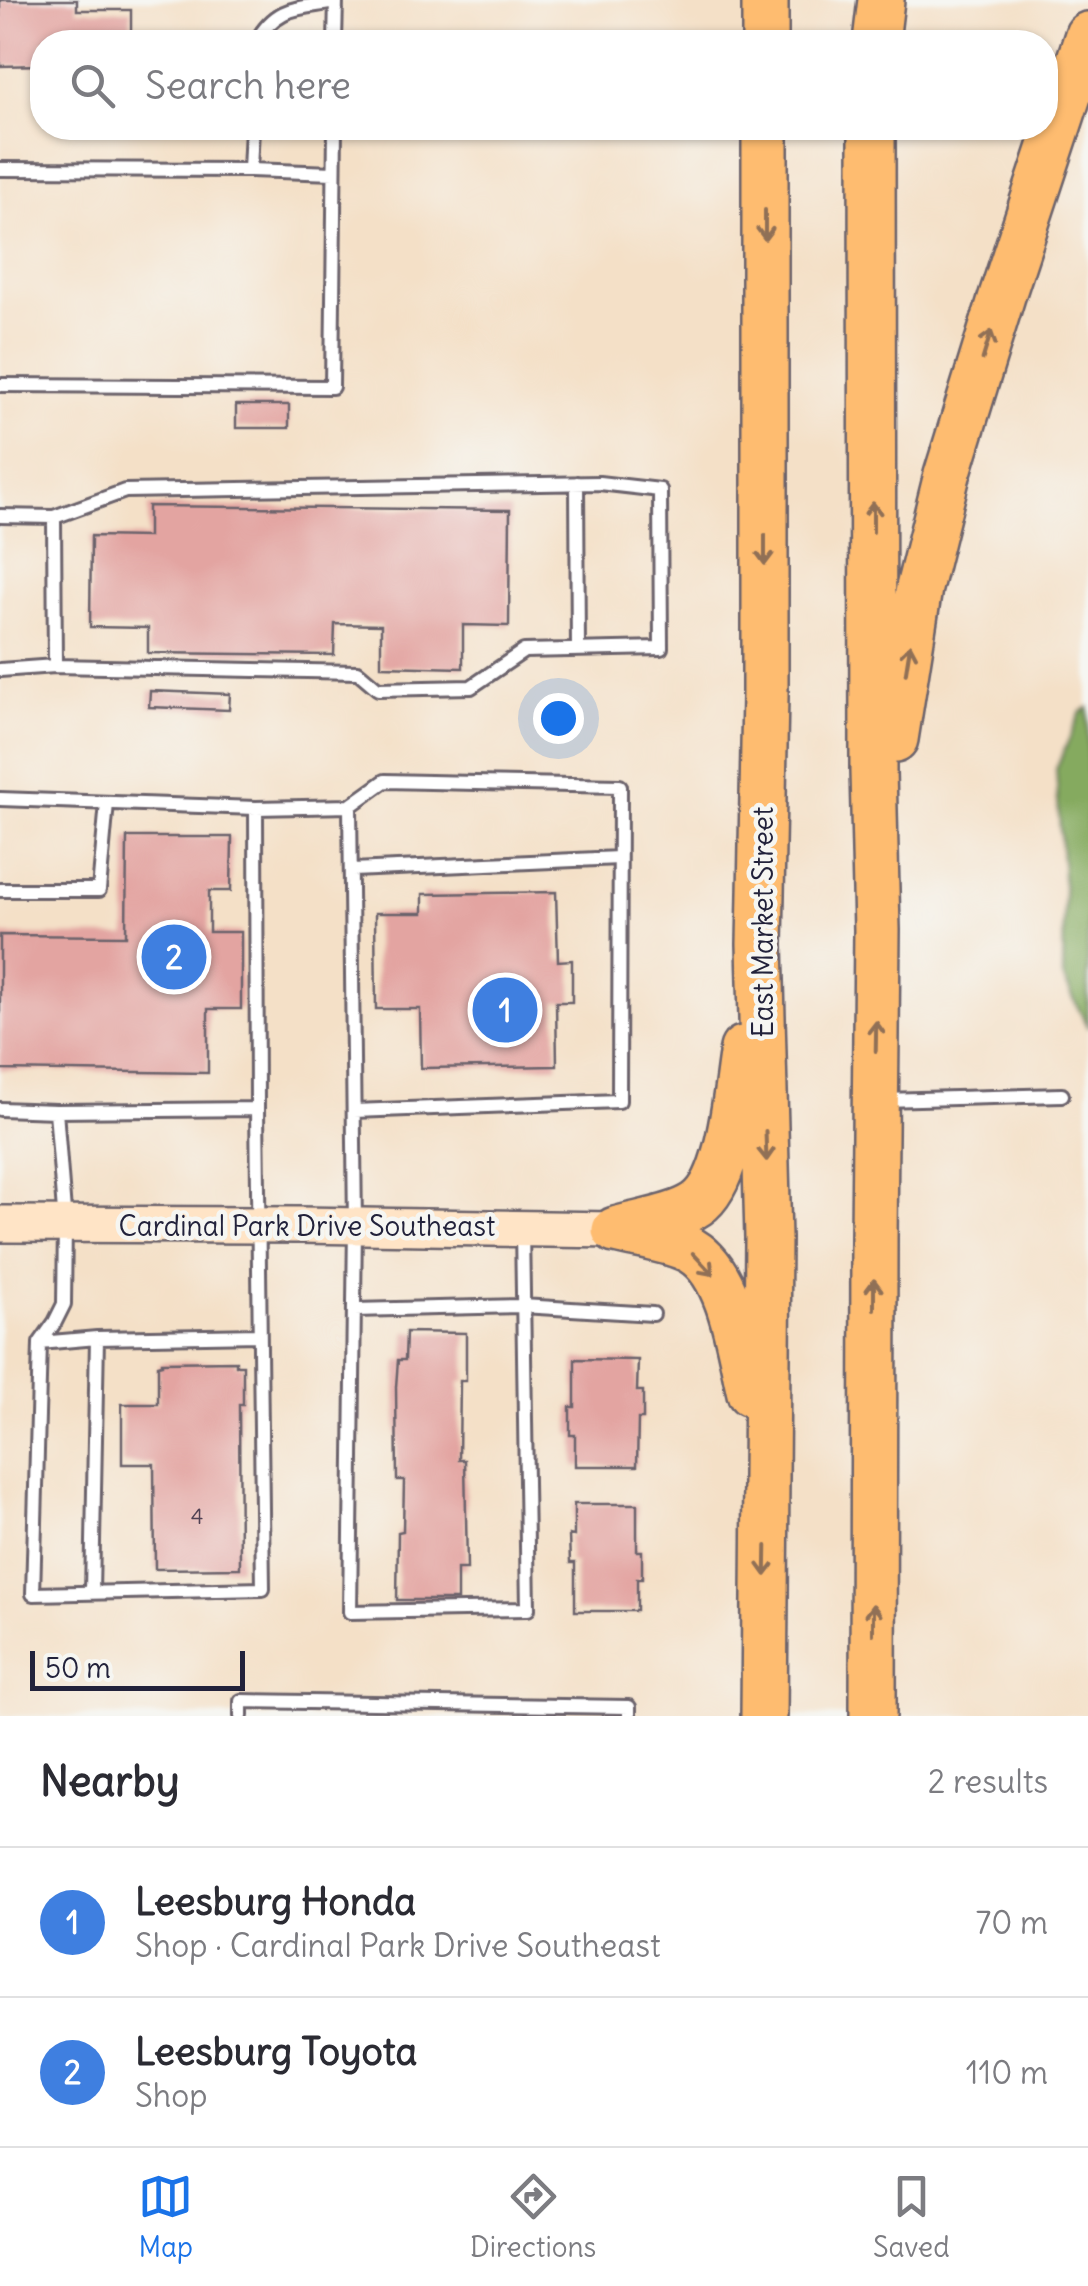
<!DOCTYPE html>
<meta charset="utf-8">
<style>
:root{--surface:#fff;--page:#f2f2f3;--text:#2b2b33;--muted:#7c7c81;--line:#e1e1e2;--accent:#1a73e8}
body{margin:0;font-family:Delius,sans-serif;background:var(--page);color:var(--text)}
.scale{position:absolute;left:30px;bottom:25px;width:215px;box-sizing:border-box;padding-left:10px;border:5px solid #22223b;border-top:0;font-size:28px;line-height:35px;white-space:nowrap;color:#22223b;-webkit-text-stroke:8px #f6f6f2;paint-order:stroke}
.you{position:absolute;left:558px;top:718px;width:35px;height:35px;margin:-25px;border:8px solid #fff;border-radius:50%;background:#1a73e8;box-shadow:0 0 0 15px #1a73e833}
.badge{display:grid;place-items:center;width:65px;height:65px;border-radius:50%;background:var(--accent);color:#fff;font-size:32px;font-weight:700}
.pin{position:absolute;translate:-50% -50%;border:5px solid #fff;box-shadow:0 2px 10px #0006}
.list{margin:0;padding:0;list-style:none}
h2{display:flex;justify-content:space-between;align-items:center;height:130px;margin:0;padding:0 40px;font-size:42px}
h2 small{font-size:32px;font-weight:400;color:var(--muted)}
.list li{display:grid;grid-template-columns:65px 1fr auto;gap:30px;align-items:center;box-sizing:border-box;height:150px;padding:0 40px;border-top:2px solid var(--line)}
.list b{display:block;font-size:38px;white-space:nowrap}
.list p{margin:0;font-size:32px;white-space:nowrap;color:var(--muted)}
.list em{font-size:32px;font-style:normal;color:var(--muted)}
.icon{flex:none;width:55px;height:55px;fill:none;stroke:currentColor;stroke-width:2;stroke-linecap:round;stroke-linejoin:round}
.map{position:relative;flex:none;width:1088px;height:1716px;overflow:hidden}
.search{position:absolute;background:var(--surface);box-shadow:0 2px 8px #0004;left:30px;right:30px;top:30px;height:110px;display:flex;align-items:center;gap:25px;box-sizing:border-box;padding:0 35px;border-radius:40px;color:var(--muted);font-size:38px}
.sheet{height:430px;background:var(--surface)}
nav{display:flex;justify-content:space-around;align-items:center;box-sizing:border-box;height:140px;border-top:2px solid var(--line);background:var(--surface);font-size:28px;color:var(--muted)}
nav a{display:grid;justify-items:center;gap:5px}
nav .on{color:var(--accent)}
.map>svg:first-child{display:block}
</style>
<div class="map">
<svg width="1088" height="1716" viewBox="0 0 1088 1716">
<rect width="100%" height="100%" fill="#f6f6f2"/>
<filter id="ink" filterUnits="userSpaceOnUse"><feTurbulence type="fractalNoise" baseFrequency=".01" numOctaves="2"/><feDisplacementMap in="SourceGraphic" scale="20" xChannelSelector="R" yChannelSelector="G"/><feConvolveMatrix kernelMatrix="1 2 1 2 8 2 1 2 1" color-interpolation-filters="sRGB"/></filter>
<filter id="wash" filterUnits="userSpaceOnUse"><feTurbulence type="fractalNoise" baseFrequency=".0048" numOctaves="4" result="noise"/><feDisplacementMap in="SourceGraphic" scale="40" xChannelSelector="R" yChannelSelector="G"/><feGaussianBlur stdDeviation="2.25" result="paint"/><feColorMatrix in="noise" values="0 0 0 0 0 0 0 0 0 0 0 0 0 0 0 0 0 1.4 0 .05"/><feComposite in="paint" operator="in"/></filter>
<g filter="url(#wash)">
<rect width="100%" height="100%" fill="#f4e0c7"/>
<!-- forest -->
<path fill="#85aa5f" stroke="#54664d" stroke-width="2.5" d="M1088,708V1028L1063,977L1064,892L1056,769L1081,712Z"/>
<g id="blocks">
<!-- building -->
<path fill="#e3a4a1" d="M0,0H77V10H131V42H42V65L0,66Z
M236,405H289V428H236Z
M148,506L510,510L509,626L463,625V668L381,666V625L335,624L334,655L148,653V628L90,627L91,536L148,537Z
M150,691L230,694L229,710L149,707Z
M127,837H232L231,891H209V932H241V1009H208V1073L0,1070V935L126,936Z
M556,892L558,961L572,960V1002H556L557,1066L421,1068L420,1009H376L375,913H423V894Z
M406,1332L466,1333V1381H460L459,1460H465L467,1569H457V1600H397L398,1532L403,1531L404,1480H397L396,1387L398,1360H405Z
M575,1359L638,1360L637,1391H643V1419H638L637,1466H575V1435H570V1407H575Z
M236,1361V1365H243V1404H239L240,1568L155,1569L154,1464H122V1404H158V1365L162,1364V1362Z
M574,1504H637V1551H642V1579H637V1611H575V1563H570L569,1535L574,1536Z"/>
</g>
</g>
<g filter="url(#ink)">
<use href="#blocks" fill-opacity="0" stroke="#6c646c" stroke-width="2.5"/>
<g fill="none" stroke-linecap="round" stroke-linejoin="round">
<defs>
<path id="lane" d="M256,42C277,5 297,9 336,2
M335,42L336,0
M0,169L250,170L334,173
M250,170L252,128
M0,385L332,387L335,128
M577,483L578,650
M0,516L54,517L125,491L599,483L660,490L661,648L524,651L471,687L378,689L358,672L55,666L0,670
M54,517L55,666
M0,799L256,808L257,1109L56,1111L0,1109
M350,806L385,781L620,786L619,1101L354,1111
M256,808L350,806L355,1226L350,1612L528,1609L522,1229
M352,870L619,858
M0,890H99L107,803
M883,1100L1062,1095
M56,1111L65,1225L64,1304L55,1322L40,1343L33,1594L263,1589L257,1109
M354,1310L522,1306L653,1314
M40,1343L97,1338L259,1335
M92,1593L97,1338
M241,1716V1701L629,1707V1716"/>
<path id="secondary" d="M0,1224L299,1225L615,1230"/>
<path id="highway" d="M765,42V0
M876,42L881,0
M872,128L873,771L877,930L874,1239L873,1716
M895,739L919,588L947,475L1002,296L1088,35
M615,1230C639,1223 677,1218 697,1204C731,1181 736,1090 743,1049
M616,1230C639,1236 673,1240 692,1251C732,1275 740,1352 750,1393
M764,1716L768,1238L760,944L765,696V128"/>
</defs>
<!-- lane casing -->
<use href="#lane" stroke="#6c646c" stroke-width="18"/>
<!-- secondary casing -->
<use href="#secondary" stroke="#6c646c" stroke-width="40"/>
<!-- highway casing -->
<use href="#highway" stroke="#6c646c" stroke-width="50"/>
<!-- lane -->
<use href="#lane" stroke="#fff" stroke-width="12"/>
<!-- secondary -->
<use href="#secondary" stroke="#ffe4c6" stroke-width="35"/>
<!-- highway -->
<use href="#highway" stroke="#febc70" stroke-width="45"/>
</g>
<!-- one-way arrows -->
<defs><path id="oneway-shaft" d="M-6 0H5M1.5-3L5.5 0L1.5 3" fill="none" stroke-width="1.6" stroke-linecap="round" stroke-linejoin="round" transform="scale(2.5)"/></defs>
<g stroke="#906f56">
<use href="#oneway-shaft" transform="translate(765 225) rotate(90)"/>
<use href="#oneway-shaft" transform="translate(987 345) rotate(-73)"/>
<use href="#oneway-shaft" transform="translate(873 517) rotate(-90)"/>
<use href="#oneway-shaft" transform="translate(765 550) rotate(90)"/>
<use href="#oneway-shaft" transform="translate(908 659) rotate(-81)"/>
<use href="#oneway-shaft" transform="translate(876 1036) rotate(-89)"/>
<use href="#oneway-shaft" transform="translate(766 1146) rotate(88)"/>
<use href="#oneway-shaft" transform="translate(703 1264) rotate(47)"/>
<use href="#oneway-shaft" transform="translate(874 1294) rotate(-90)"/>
<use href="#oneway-shaft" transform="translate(766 1561) rotate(91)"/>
<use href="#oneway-shaft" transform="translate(873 1619) rotate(-90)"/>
</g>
</g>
<g text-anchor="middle" stroke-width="9" stroke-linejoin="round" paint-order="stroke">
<!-- number labels -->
<g font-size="22" fill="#524254">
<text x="197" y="1524">4</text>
</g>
<!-- street labels -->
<g font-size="28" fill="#22223b" stroke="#f6f6f2">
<text transform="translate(763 922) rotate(-90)" y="10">East Market Street</text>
<text x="307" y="1236">Cardinal Park Drive Southeast</text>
</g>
</g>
</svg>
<div class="scale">50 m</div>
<div class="you"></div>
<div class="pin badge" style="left:505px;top:1010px;background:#3f7fe0">1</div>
<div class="pin badge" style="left:174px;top:957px;background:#3f7fe0">2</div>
<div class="search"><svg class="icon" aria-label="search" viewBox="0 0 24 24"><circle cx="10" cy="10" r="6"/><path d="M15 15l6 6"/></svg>Search here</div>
</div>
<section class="sheet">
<h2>Nearby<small>2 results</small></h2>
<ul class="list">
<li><span class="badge" style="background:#3f7fe0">1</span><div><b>Leesburg Honda</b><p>Shop · Cardinal Park Drive Southeast</p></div><em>70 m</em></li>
<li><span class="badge" style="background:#3f7fe0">2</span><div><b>Leesburg Toyota</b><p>Shop</p></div><em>110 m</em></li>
</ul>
</section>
<nav>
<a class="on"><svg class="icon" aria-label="map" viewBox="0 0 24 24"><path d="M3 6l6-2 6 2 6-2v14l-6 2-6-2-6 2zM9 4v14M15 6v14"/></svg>Map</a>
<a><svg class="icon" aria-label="directions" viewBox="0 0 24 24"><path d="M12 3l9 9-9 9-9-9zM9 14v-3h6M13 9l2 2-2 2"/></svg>Directions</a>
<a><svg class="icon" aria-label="saved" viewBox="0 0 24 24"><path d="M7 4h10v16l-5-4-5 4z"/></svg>Saved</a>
</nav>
